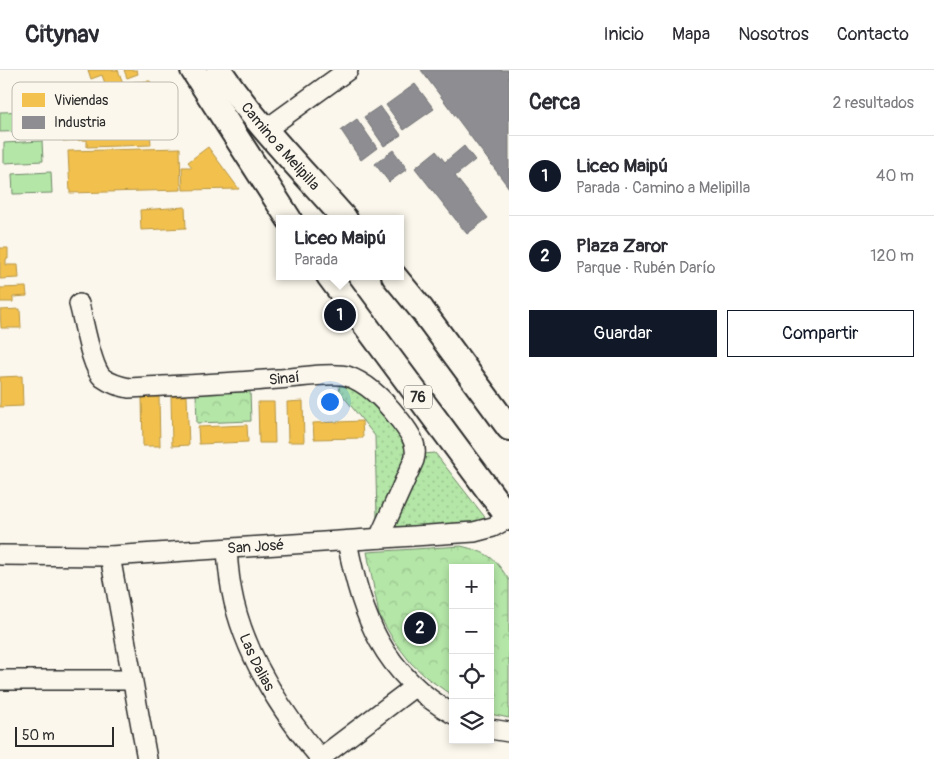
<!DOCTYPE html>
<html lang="es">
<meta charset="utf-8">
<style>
:root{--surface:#fff;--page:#f2f2f3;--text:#2b2b33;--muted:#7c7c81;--line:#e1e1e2;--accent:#111827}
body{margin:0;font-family:Pangolin,sans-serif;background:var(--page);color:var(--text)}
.controls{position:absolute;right:15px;bottom:15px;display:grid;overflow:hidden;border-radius:0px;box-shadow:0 2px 8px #0003}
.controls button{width:45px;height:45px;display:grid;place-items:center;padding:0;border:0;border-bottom:1px solid var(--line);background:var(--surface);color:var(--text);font:25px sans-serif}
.scale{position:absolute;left:15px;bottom:12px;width:99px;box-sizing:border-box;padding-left:5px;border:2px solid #2b2b2b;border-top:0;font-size:14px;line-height:18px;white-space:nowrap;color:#2b2b2b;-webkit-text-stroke:4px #fbf7ec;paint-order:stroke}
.you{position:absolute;left:329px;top:331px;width:18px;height:18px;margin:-12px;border:4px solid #fff;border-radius:50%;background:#1a73e8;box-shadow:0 0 0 8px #1a73e833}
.badge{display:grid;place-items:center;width:32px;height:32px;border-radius:50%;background:var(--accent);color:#fff;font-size:16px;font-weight:700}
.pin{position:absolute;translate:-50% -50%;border:2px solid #fff;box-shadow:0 1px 5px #0006}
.popup{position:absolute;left:276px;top:145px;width:128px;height:65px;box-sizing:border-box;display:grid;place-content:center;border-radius:0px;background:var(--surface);filter:drop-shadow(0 1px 4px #0005);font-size:16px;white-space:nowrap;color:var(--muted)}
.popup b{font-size:19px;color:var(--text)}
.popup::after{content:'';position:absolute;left:50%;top:100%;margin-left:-10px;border:10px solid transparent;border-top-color:var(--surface)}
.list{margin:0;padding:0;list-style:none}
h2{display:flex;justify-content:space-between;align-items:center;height:65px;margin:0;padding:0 20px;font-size:21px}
h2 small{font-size:16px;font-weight:400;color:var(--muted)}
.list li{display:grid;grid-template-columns:32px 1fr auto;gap:15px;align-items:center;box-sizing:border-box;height:80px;padding:0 20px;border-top:1px solid var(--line)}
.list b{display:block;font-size:19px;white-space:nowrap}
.list p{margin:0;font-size:16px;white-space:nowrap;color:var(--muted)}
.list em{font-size:16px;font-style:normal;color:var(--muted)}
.actions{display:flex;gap:10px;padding:15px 20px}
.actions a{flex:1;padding:11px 0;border:1px solid var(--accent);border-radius:0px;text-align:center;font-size:18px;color:var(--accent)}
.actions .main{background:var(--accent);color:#fff}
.icon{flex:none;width:28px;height:28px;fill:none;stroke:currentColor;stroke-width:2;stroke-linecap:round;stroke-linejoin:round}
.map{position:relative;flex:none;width:509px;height:689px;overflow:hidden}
header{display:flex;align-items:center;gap:30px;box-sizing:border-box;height:70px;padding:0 25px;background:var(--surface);border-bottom:1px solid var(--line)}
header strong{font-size:24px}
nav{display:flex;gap:28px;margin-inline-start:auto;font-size:18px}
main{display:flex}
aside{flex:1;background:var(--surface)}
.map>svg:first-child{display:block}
</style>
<header>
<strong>Citynav</strong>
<nav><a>Inicio</a><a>Mapa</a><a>Nosotros</a><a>Contacto</a></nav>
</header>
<main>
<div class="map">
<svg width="509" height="689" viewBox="0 0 509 689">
<defs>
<pattern id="grass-dots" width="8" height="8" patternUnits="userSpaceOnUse" patternTransform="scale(1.25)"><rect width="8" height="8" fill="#b4e6a7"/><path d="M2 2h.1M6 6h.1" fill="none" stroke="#9bc590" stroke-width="1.8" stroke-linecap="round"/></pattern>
<pattern id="forest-crowns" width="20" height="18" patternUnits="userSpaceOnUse" patternTransform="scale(1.25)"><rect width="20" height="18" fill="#b4e6a7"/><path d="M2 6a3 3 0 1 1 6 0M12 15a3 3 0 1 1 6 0" fill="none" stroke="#9bc590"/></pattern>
</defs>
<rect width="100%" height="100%" fill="#fbf7ec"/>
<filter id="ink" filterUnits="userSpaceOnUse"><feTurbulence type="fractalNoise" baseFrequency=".02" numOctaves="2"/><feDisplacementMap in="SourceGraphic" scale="10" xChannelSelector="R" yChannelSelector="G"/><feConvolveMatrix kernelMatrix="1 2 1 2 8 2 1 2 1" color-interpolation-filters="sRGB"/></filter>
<g filter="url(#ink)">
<!-- grass -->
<path fill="url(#grass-dots)" stroke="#708869" d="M339,316H356L385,344L403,370L406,383L384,446L377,447L375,366L340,322Z
M435,383L491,455L394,460L424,384Z"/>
<!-- forest -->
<path fill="url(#forest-crowns)" stroke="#708869" d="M250,320L251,351L197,353L196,322Z
M461,476C489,483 494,487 509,510V648L490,644V498H453V626L427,608L411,593L394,571L379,545L367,482Z"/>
<!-- pitch -->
<path fill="#b4e6a7" stroke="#708869" d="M32,41L33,61L0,62V42Z
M42,71L43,91L4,93V73Z
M51,102L52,123L13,124L12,104Z"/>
<!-- homes -->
<path fill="#f2c14e" stroke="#b69444" d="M88,0H118L123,13L107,19L102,5L91,9Z
M124,0H137L138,4L127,8Z
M150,11L156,22L134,23V12Z
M170,24L177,32L149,37L148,26Z
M148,26L151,75L87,77V70L63,71L62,51L97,50L96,29Z
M208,77L239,119L183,120L182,97H192L188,92Z
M180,78L181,120L70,123L68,81Z
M185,137L186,158L141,160L140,140Z
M0,178H8V189H6V195H18L19,208L0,209Z
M26,217L27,226L13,227V232H0V218Z
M20,239L21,258H1L0,240Z
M22,306L23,336L0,337V307Z
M159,326L160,376H143L142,327Z
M171,326H187L189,375L172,376Z
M303,331L304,372H288L287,332Z
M258,332H274L275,373H259Z
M362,351L363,368L314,369L313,353Z
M247,355L248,372L199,374L198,357Z"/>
<!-- industry -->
<path fill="#8d8d92" stroke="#707073" d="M421,0H509V118Z
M415,14L434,39L404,60L386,35Z
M380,36L401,65L384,76L364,47Z
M357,49L377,78L361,90L341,60Z
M464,76L475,90L455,106L488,148L467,164L415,98L436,81L445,92Z
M393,80L407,99L389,112L375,94Z"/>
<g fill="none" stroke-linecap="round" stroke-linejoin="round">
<defs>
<g id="minor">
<path d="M265,60L348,0"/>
<path id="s1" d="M79,234C84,251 91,298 103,308C111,314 120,316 129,318C179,315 229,313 278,309C293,308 334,302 347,306C368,313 386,332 399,349C409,362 419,374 414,390L379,468"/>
<path d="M347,471C361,546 383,604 453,644"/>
<path id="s2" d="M227,479C228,497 230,515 234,532C248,590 283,644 321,689"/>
<path id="s3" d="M0,485L110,486L474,462L493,457L509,448"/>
<path d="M110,486L147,689"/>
<path d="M0,610H132"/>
<path d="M490,659L509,662"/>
<path d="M319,689L414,617"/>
</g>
<g id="major">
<path d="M193,0L289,149"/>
<path id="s4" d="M219,0C256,54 302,100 345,149"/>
<path d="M329,206L509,448"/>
<path d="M394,206L422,240L509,358"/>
</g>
</defs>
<!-- minor casing -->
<use href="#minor" stroke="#2b2b2b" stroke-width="22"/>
<!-- major casing -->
<use href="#major" stroke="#2b2b2b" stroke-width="28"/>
<!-- minor -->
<use href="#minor" stroke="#fbf7ec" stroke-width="19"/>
<!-- major -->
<use href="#major" stroke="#fbf7ec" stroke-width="24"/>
</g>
</g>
<g text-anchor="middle" stroke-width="5" stroke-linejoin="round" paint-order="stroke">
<!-- shield labels -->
<rect fill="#fbf7ec" stroke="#696865" stroke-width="1" x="404" y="315.5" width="28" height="23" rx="4"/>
<g font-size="14" font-weight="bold" fill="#2b2b2b">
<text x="418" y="332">76</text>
</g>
<!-- street labels -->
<g font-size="15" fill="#2b2b2b" stroke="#fbf7ec">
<text dy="5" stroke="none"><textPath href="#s4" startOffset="98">Camino a Melipilla</textPath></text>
<text dy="5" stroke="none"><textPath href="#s1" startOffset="262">Sinaí</textPath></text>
<text dy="5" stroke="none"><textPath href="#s3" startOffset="256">San José</textPath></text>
<text dy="5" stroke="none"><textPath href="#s2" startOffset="118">Las Dalias</textPath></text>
</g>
</g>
<!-- legend -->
<rect x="12" y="12" width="166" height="58" rx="8" fill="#fbf7ec" stroke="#bdbab2" stroke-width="1"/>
<rect x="22" y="23" width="23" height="14" fill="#f2c14e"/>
<rect x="22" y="46" width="23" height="13" fill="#8d8d92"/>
<g font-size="14" fill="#2b2b2b">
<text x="54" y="35">Viviendas</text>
<text x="54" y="57">Industria</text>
</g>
</svg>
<div class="controls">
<button>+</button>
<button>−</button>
<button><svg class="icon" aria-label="locate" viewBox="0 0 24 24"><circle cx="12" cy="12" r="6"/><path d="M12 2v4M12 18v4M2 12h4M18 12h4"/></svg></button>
<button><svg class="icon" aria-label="layers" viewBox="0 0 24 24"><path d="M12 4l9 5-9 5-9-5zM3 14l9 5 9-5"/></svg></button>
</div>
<div class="scale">50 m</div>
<div class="you"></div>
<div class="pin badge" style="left:340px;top:245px">1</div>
<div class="popup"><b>Liceo Maipú</b>Parada</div>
<div class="pin badge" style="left:420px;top:558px">2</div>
</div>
<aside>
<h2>Cerca<small>2 resultados</small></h2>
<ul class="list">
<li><span class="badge">1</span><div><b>Liceo Maipú</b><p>Parada · Camino a Melipilla</p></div><em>40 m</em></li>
<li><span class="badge">2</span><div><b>Plaza Zaror</b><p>Parque · Rubén Darío</p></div><em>120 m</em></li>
</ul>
<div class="actions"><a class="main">Guardar</a><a>Compartir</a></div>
</aside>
</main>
